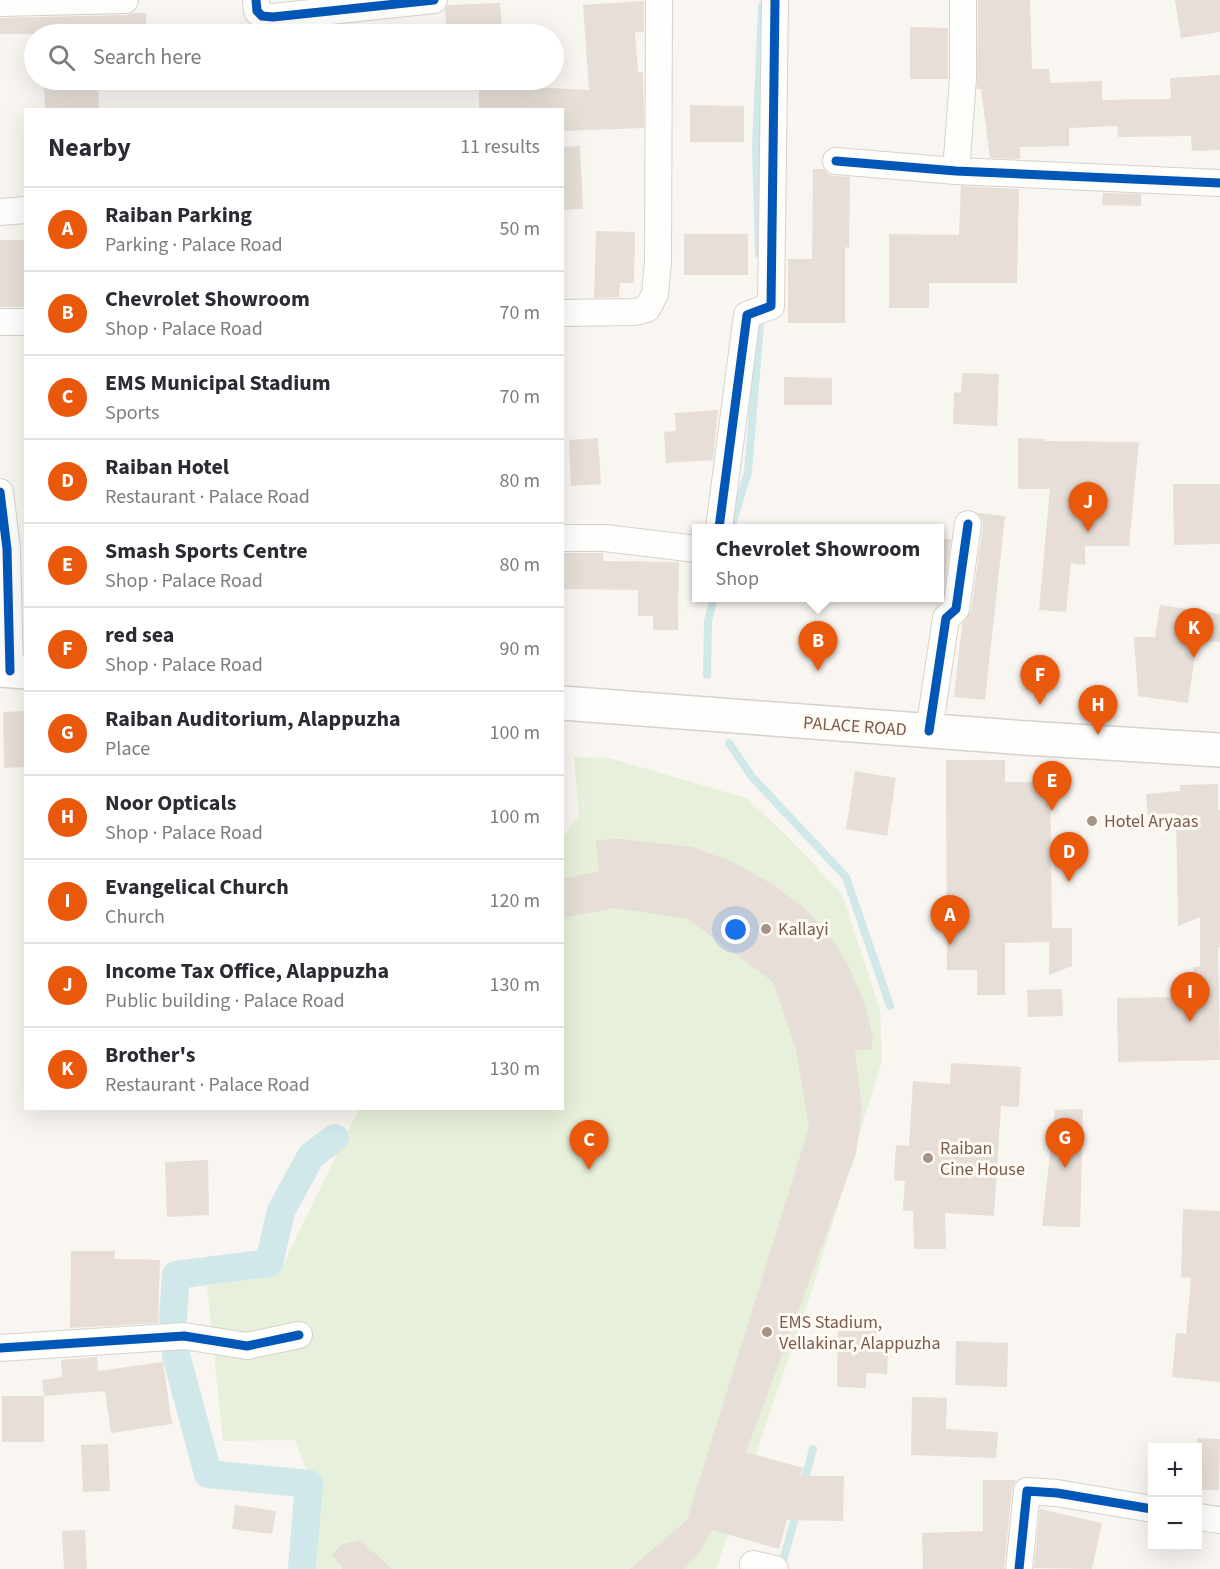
<!DOCTYPE html>
<meta charset="utf-8">
<style>
:root{--surface:#fff;--page:#f2f2f3;--text:#2b2b33;--muted:#7c7c81;--line:#e1e1e2;--accent:#ea580c}
body{margin:0;font-family:"Source Sans 3",sans-serif;background:var(--page);color:var(--text)}
.controls{position:absolute;right:18px;bottom:18px;display:grid;overflow:hidden;border-radius:0px;box-shadow:0 6px 24px #0002}
.controls button{width:54px;height:54px;display:grid;place-items:center;padding:0;border:0;border-bottom:2px solid var(--line);background:var(--surface);color:var(--text);font:30px sans-serif}
.you{position:absolute;left:736px;top:930px;width:21px;height:21px;margin:-15px;border:4px solid #fff;border-radius:50%;background:#1a73e8;box-shadow:0 0 0 9px #1a73e833}
.badge{display:grid;place-items:center;width:39px;height:39px;border-radius:50%;background:var(--accent);color:#fff;font-size:20px;font-weight:700}
.pin{position:absolute;translate:-50% -50px;filter:drop-shadow(0 2px 3px #0008)}
.pin::after{content:'';position:absolute;top:32px;width:21px;height:18px;background:inherit;clip-path:polygon(0 0,100% 0,50% 100%)}
.popup{position:absolute;left:692px;top:524px;width:252px;height:78px;box-sizing:border-box;display:grid;place-content:center;border-radius:0px;background:var(--surface);filter:drop-shadow(0 2px 4px #0005);font-size:20px;white-space:nowrap;color:var(--muted)}
.popup b{font-size:22px;color:var(--text)}
.popup::after{content:'';position:absolute;left:50%;top:100%;margin-left:-12px;border:12px solid transparent;border-top-color:var(--surface)}
.list{margin:0;padding:0;list-style:none}
h2{display:flex;justify-content:space-between;align-items:center;height:78px;margin:0;padding:0 24px;font-size:26px}
h2 small{font-size:20px;font-weight:400;color:var(--muted)}
.list li{display:grid;grid-template-columns:39px 1fr auto;gap:18px;align-items:center;box-sizing:border-box;height:84px;padding:0 24px;border-top:2px solid var(--line)}
.list b{display:block;font-size:22px;white-space:nowrap}
.list p{margin:0;font-size:20px;white-space:nowrap;color:var(--muted)}
.list em{font-size:20px;font-style:normal;color:var(--muted)}
.icon{flex:none;width:33px;height:33px;fill:none;stroke:currentColor;stroke-width:2;stroke-linecap:round;stroke-linejoin:round}
.map{position:relative;flex:none;width:1220px;height:1569px;overflow:hidden}
.search{position:absolute;background:var(--surface);box-shadow:0 6px 24px #0002;left:24px;top:24px;width:540px;height:66px;display:flex;align-items:center;gap:15px;box-sizing:border-box;padding:0 21px;border-radius:33px;color:var(--muted);font-size:22px}
.panel{position:absolute;background:var(--surface);box-shadow:0 6px 24px #0002;left:24px;top:108px;width:540px;height:1002px;border-radius:0px}
.map>svg:first-child{display:block}
</style>
<div class="map">
<svg width="1220" height="1569" viewBox="0 0 1220 1569">
<rect width="100%" height="100%" fill="#f9f5f0"/>
<!-- green -->
<path fill="#e7f0db" d="M574,757L609,758L746,798L784,833L842,894L880,1010L882,1060L814,1284L716,1569H317L320,1487L304,1464L295,1440L223,1441L207,1286L279,1273L359,1109L562,1108V838L579,816Z"/>
<g fill="none" stroke-linecap="round" stroke-linejoin="round">
<!-- stream -->
<path stroke="#d0e8ea" stroke-width="8" d="M759,254L756,148L762,6
M731,528L748,472L761,312
M707,675L708,621L714,598
M729,743L752,777L846,877L890,1006
M803,1486L813,1449
M781,1569L797,1510"/>
<!-- canal -->
<path stroke="#d0e8ea" stroke-width="28" d="M173,1319L176,1275L269,1263L281,1211L311,1156L335,1138
M176,1355L208,1474L309,1484L302,1569"/>
</g>
<!-- building -->
<path fill="#e6ded7" d="M978,0H1030L1032,69H1049L1050,83L1102,81V100L1171,99L1170,78L1220,75V150L1192,151L1191,136L1118,137L1117,126L1069,128V146L1020,147V159L990,158L981,89H977Z
M1175,0H1220V32L1181,38Z
M644,1V32H635L638,72H643L644,128L562,131V110H479V86H487V80H527V87L589,90L583,5Z
M500,3L502,34H447L445,9L448,5Z
M133,13H146V34H0V18L125,15Z
M910,27L948,28V79H910Z
M44,80H98L99,110H45Z
M690,105L744,106V142H690Z
M580,146L583,209L562,210V147Z
M813,169H824L828,174L834,176L850,177L849,248L845,247V323H788V259H812Z
M961,186L1019,189L1017,283H929V308H889V234L959,235Z
M1103,193L1141,194V206L1102,205Z
M596,231L635,232L634,283H620L619,297L594,298Z
M684,234H748V275H684Z
M0,240H26V307H0Z
M962,373L999,374L997,426L953,424L954,392L961,393Z
M784,377L832,378V405H784Z
M718,410L713,460L666,463L664,432L676,431L675,413Z
M598,438L601,484L571,486L569,440Z
M1018,438L1046,439L1045,441L1139,442L1129,546H1085V565L1071,563L1066,612L1039,610L1050,489H1018Z
M1173,484H1220V544L1174,545Z
M978,513L1005,516L985,700L954,697L962,624L971,611L983,526L982,519Z
M939,539H951L943,592H939Z
M563,553H603V561L679,562L678,630H653V616H638V590L562,589Z
M1160,605L1220,614V642L1197,641L1188,703L1138,696L1134,637H1155Z
M26,711V767L4,768L3,712Z
M946,760H1005V782H1050L1052,928H1072V966L1049,975V942L1005,943V995H977V970H947Z
M855,771L896,778L887,836L846,829Z
M1218,784V810H1220V947H1218L1220,1060L1118,1062L1117,998L1195,997L1193,967L1200,966V917L1178,926L1176,813L1148,815L1146,794L1180,791V785Z
M621,839L692,847L733,862L770,883L803,907L828,933L848,965L864,1002L873,1038L871,1050H855L862,1109L856,1154L746,1452L803,1468L800,1476H844L843,1521L787,1520L779,1549L712,1530L696,1557L683,1569H630L687,1520L809,1127L796,1049L773,982L688,919L615,908L562,918V879L599,871L596,840Z
M1062,989L1063,1016L1028,1017L1027,990Z
M951,1063L1021,1067L1019,1107L1001,1106L994,1216L945,1213L946,1249H914L913,1211L903,1210L905,1181L894,1180L896,1145L909,1146L913,1081L950,1084Z
M1083,1109L1080,1227L1042,1226L1055,1110Z
M208,1160L209,1215L167,1217L165,1162Z
M1183,1209L1220,1211V1382L1172,1377L1176,1333L1186,1334L1191,1278L1181,1277Z
M71,1251H115V1259L160,1260L158,1323L70,1328Z
M838,1322H877V1349H888L887,1374L866,1373V1388L837,1387Z
M956,1341L1008,1343L1007,1387L955,1385Z
M97,1357L98,1371L163,1362L172,1424L111,1433L105,1391L44,1396L42,1380L62,1377L61,1360Z
M2,1396H44V1442H2Z
M912,1397L947,1398L946,1429L998,1432L996,1458L911,1455Z
M1197,1438L1220,1439L1219,1490H1197Z
M108,1444L110,1491L83,1492L81,1445Z
M983,1480H1016L1012,1489L1004,1569H923L922,1533L983,1531Z
M235,1505L276,1511L272,1534L232,1529Z
M1040,1509L1102,1523L1092,1569L1034,1568Z
M85,1530L87,1569H64L62,1531Z
M360,1540L392,1569H343L332,1555L341,1545Z"/>
<g fill="none" stroke-linecap="round" stroke-linejoin="round">
<defs>
<path id="minor" d="M256,0L257,11L262,16L273,17L434,0
M0,3L125,0
M836,161L956,171L1220,183
M956,171L963,79V0
M0,212L26,210
M562,313L635,312L647,309L655,294L658,261L659,0
M0,322H26
M0,492L7,549L10,671
M719,528L747,315L771,306L775,0
M562,538H605L696,549
M929,731L946,618L956,609L968,524
M0,1348L184,1336L247,1346L299,1335
M1198,1517L1220,1520
M753,1564L775,1569
M1019,1569L1027,1491L1057,1493L1152,1509"/>
<path id="secondary" d="M0,670L26,672
M562,703L1026,738L1220,750"/>
</defs>
<!-- minor casing -->
<use href="#minor" stroke="#d7d1cb" stroke-width="28"/>
<!-- secondary casing -->
<use href="#secondary" stroke="#d9d2cb" stroke-width="36"/>
<!-- minor -->
<use href="#minor" stroke="#fefefd" stroke-width="26"/>
<!-- secondary -->
<use href="#secondary" stroke="#fefefd" stroke-width="33"/>
<defs>
<path id="cycleway" d="M256,0L257,11L262,16L273,17L434,0
M836,161L956,171L1220,183
M0,492L7,549L10,671
M719,528L747,315L771,306L775,0
M929,731L946,618L956,609L968,524
M0,1348L184,1336L247,1346L299,1335
M1019,1569L1027,1491L1057,1493L1152,1509"/>
</defs>
<!-- cycleway casing -->
<use href="#cycleway" stroke="#fffaf3" stroke-width="13"/>
<!-- cycleway -->
<use href="#cycleway" stroke="#0057b8" stroke-width="9"/>
</g>
<!-- markers -->
<g fill="#a69286" stroke="#fffaf3" stroke-width="2">
<circle cx="1092" cy="821" r="6"/>
<circle cx="766" cy="929" r="6"/>
<circle cx="928" cy="1158" r="6"/>
<circle cx="767" cy="1332" r="6"/>
</g>
<g text-anchor="middle" stroke-width="6" stroke-linejoin="round" paint-order="stroke">
<!-- street labels -->
<g font-size="18" fill="#7a5c4d" stroke="#fffaf3">
<text transform="translate(855 726) rotate(4)" y="6">PALACE ROAD</text>
</g>
<!-- poi labels -->
<g font-size="18" fill="#7a5c4d" stroke="#fffaf3" text-anchor="start">
<text x="1104" y="827">Hotel Aryaas</text>
<text x="778" y="935">Kallayi</text>
<text x="940" y="1154">Raiban<tspan x="940" dy="21">Cine House</tspan></text>
<text x="779" y="1328">EMS Stadium,<tspan x="779" dy="21">Vellakinar, Alappuzha</tspan></text>
</g>
</g>
</svg>
<div class="controls">
<button>+</button>
<button>−</button>
</div>
<div class="you"></div>
<div class="pin badge" style="left:950px;top:945px">A</div>
<div class="pin badge" style="left:818px;top:671px">B</div>
<div class="popup"><b>Chevrolet Showroom</b>Shop</div>
<div class="pin badge" style="left:589px;top:1170px">C</div>
<div class="pin badge" style="left:1069px;top:882px">D</div>
<div class="pin badge" style="left:1052px;top:811px">E</div>
<div class="pin badge" style="left:1040px;top:705px">F</div>
<div class="pin badge" style="left:1065px;top:1168px">G</div>
<div class="pin badge" style="left:1098px;top:735px">H</div>
<div class="pin badge" style="left:1190px;top:1022px">I</div>
<div class="pin badge" style="left:1088px;top:532px">J</div>
<div class="pin badge" style="left:1194px;top:658px">K</div>
<div class="search"><svg class="icon" aria-label="search" viewBox="0 0 24 24"><circle cx="10" cy="10" r="6"/><path d="M15 15l6 6"/></svg>Search here</div>
<section class="panel">
<h2>Nearby<small>11 results</small></h2>
<ul class="list">
<li><span class="badge">A</span><div><b>Raiban Parking</b><p>Parking · Palace Road</p></div><em>50 m</em></li>
<li><span class="badge">B</span><div><b>Chevrolet Showroom</b><p>Shop · Palace Road</p></div><em>70 m</em></li>
<li><span class="badge">C</span><div><b>EMS Municipal Stadium</b><p>Sports</p></div><em>70 m</em></li>
<li><span class="badge">D</span><div><b>Raiban Hotel</b><p>Restaurant · Palace Road</p></div><em>80 m</em></li>
<li><span class="badge">E</span><div><b>Smash Sports Centre</b><p>Shop · Palace Road</p></div><em>80 m</em></li>
<li><span class="badge">F</span><div><b>red sea</b><p>Shop · Palace Road</p></div><em>90 m</em></li>
<li><span class="badge">G</span><div><b>Raiban Auditorium, Alappuzha</b><p>Place</p></div><em>100 m</em></li>
<li><span class="badge">H</span><div><b>Noor Opticals</b><p>Shop · Palace Road</p></div><em>100 m</em></li>
<li><span class="badge">I</span><div><b>Evangelical Church</b><p>Church</p></div><em>120 m</em></li>
<li><span class="badge">J</span><div><b>Income Tax Office, Alappuzha</b><p>Public building · Palace Road</p></div><em>130 m</em></li>
<li><span class="badge">K</span><div><b>Brother's</b><p>Restaurant · Palace Road</p></div><em>130 m</em></li>
</ul>
</section>
</div>
